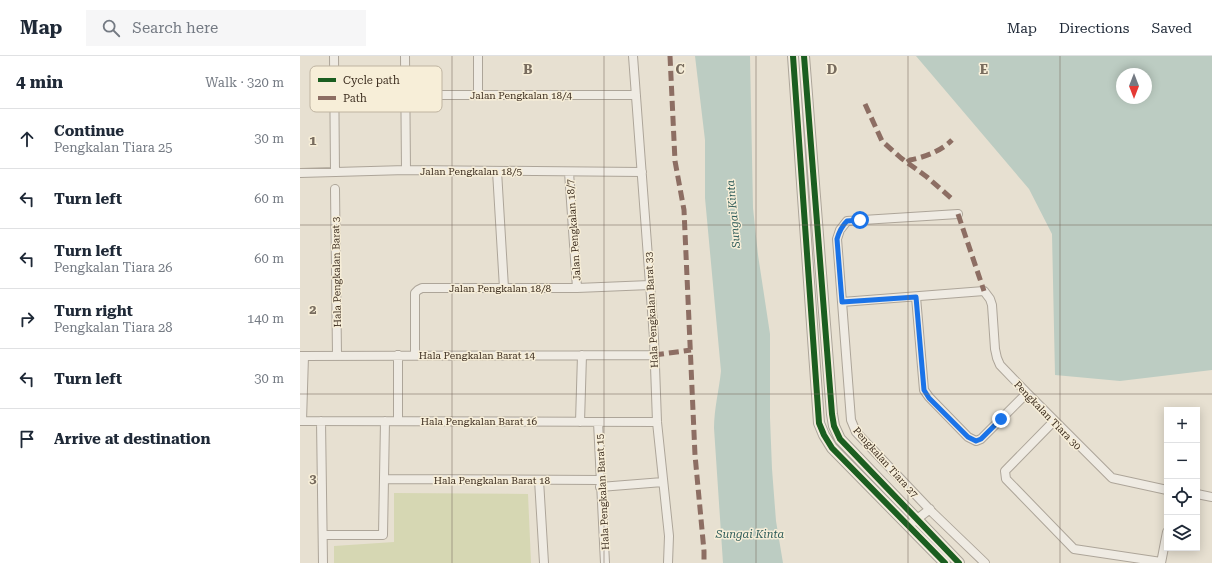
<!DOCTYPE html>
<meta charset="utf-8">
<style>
:root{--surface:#fff;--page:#f6f6f7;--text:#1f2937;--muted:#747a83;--line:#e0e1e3}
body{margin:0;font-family:"Roboto Serif",serif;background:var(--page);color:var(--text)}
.controls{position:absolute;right:12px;bottom:12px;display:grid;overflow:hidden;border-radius:0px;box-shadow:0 2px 10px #0003}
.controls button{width:36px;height:36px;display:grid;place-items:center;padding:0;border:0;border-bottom:1px solid var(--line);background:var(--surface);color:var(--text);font:20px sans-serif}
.compass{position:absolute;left:816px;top:12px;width:36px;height:36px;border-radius:50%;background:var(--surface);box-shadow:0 2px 10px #0003;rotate:180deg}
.stop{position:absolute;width:12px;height:12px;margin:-9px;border:3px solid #1a73e8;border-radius:50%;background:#fff}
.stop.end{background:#1a73e8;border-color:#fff;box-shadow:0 1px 4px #0008}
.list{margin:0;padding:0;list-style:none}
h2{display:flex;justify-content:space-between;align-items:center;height:52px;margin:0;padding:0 16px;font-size:17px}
h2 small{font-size:13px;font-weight:400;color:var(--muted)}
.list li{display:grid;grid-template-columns:26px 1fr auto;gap:12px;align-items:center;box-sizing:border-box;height:60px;padding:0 16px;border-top:1px solid var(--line)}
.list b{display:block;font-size:15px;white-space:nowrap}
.list p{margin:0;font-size:13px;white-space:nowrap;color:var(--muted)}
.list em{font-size:13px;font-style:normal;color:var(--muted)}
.icon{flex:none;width:22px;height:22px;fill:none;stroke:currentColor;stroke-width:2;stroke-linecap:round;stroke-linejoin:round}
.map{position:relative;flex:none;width:912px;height:507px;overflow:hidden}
header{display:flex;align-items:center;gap:24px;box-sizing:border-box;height:56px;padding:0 20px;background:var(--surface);border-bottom:1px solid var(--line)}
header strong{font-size:19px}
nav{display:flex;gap:22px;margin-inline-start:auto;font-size:14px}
.search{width:280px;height:36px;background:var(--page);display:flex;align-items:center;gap:10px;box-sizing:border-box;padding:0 14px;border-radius:0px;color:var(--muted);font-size:15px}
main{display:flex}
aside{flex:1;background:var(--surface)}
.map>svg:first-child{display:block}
</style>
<header>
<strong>Map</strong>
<div class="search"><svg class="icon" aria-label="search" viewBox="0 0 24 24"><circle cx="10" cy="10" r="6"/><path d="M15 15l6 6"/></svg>Search here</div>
<nav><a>Map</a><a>Directions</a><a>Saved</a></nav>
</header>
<main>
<aside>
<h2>4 min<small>Walk · 320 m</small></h2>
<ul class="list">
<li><svg class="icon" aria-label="ahead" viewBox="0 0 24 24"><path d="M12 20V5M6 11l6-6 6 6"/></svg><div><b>Continue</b><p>Pengkalan Tiara 25</p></div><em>30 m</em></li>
<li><svg class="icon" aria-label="left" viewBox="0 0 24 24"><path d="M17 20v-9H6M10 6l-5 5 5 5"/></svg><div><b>Turn left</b></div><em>60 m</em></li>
<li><svg class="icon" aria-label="left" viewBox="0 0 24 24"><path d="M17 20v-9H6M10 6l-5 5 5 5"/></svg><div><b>Turn left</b><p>Pengkalan Tiara 26</p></div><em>60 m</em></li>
<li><svg class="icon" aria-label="right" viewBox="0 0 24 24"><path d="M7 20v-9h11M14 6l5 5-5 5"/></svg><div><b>Turn right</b><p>Pengkalan Tiara 28</p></div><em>140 m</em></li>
<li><svg class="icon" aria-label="left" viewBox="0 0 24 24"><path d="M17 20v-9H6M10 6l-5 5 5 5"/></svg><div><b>Turn left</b></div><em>30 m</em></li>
<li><svg class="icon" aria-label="arrive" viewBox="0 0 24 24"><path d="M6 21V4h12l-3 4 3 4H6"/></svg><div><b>Arrive at destination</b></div></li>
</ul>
</aside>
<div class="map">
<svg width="912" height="507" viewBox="0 0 912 507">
<rect width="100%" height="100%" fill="#e7e0d1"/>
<!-- green -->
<path fill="#d6d7b3" d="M94,437L228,438L231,507H34V490L94,486Z"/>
<!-- water -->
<path fill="#bcccc2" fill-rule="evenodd" d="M395,0H450L453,152L458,199L470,278V362L472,413L476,465L483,507H423L414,372C414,353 419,334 421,315L405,142V84Z
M616,0H912V314L820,325L755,319L752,178L729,133ZM822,18H846V42H822Z"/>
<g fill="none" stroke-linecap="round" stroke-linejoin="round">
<defs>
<path id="minor" d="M34,0L35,116
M105,0L106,114
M178,0V39
M333,0L354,282L357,366L369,480L368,507
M105,39H336
M197,115L204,232
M269,116L277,232
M0,117L106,114L342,116
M35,133L37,299
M616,241L624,334L629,341L668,381L676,385L681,383L727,337
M542,246L537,183L540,174L547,165L658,158
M115,299V237L118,234L122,232H277L350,229
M0,300L354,299
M0,365L357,366
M2,365L4,300
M21,365L23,507
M98,365V299
M754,365L705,415L706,423L774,493L861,506
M280,366L282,299
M298,366L305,507
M84,423L300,424
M239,424L244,507
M300,431L363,426
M897,438L912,441
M612,467L630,453
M23,479H83L85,365
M685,507L633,457L556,376L551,364L542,246L684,235L690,243L692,249L695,293L697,302L700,309L727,337L812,422L867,434
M861,507L867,476"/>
<path id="tertiary" d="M493,0L519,367L524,379L532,392L645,507
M504,0L532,358L534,370L540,383L659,507"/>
</defs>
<!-- minor casing -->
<use href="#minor" stroke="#ada599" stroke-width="10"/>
<!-- tertiary casing -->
<use href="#tertiary" stroke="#ada599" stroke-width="12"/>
<!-- minor -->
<use href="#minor" stroke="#efebe3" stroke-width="8"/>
<!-- tertiary -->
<use href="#tertiary" stroke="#efebe3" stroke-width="10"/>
<!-- quiet -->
<path stroke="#8d6e63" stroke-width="5" stroke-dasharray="10 5" stroke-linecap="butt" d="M370,0L375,105L384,154L395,399L404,495V507
M565,48L582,85L601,102L627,121L651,142
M607,106L610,104C625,101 641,95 652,84
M658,158L684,235
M354,299L391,294"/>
<defs>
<path id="cycleway" d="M493,0L519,367L524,379L532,392L645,507
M504,0L532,358L534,370L540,383L659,507"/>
</defs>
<!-- cycleway casing -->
<use href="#cycleway" stroke="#f7eed8" stroke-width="8"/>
<!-- cycleway -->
<use href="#cycleway" stroke="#1b5e20" stroke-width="6"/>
</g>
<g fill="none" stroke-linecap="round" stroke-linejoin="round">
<!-- route -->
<path stroke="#1a73e8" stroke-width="5" d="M560,164L547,165C541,171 539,176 537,183L542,246L616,241L624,334L629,342L668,381L676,385L681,383L701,363"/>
</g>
<!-- grid -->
<path fill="none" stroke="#786c5e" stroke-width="1" stroke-opacity="0.55" d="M152,0V507M304,0V507M456,0V507M608,0V507M760,0V507M0,169H912M0,338H912"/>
<g text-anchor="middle" stroke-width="3" stroke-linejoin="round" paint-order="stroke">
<!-- street labels -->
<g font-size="10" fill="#3d2e20" stroke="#f7eed8">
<text x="221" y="43">Jalan Pengkalan 18/4</text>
<text x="171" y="119">Jalan Pengkalan 18/5</text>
<text transform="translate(273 174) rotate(-94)" y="4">Jalan Pengkalan 18/7</text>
<text transform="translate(36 216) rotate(-91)" y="4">Hala Pengkalan Barat 3</text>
<text x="200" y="236">Jalan Pengkalan 18/8</text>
<text transform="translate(351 254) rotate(-93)" y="4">Hala Pengkalan Barat 33</text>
<text x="177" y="303">Hala Pengkalan Barat 14</text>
<text transform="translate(748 359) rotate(46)" y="4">Pengkalan Tiara 30</text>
<text x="179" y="369">Hala Pengkalan Barat 16</text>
<text transform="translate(586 406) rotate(48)" y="4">Pengkalan Tiara 27</text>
<text x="192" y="428">Hala Pengkalan Barat 18</text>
<text transform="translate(302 436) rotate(-93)" y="4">Hala Pengkalan Barat 15</text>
</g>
<!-- water labels -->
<g font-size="11" font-style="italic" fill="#2f5d5a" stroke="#f7eed8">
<text transform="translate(433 158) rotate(-95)" y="4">Sungai Kinta</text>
<text x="450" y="482">Sungai Kinta</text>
</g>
</g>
<!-- legend -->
<rect x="10" y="10" width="132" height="46" rx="6" fill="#f7eed8" stroke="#bfb4a1" stroke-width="1"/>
<rect x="18" y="22" width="18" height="4" fill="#1b5e20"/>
<rect x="18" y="40" width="18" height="4" fill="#8d6e63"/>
<g font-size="11" fill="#3d2e20">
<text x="43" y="28">Cycle path</text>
<text x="43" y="46">Path</text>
</g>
<g font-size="13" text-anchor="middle" font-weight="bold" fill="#786c5e" stroke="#f7eed8" stroke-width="3" stroke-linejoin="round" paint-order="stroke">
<text x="228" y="18">B</text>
<text x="380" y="18">C</text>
<text x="532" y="18">D</text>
<text x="684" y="18">E</text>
<text x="13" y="89">1</text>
<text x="13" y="258">2</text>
<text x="13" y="427">3</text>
</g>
</svg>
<div class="controls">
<button>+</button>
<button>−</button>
<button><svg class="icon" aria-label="locate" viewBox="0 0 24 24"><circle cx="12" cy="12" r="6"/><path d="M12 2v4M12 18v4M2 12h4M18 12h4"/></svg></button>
<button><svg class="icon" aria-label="layers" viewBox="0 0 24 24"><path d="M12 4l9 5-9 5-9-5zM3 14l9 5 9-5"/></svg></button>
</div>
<svg class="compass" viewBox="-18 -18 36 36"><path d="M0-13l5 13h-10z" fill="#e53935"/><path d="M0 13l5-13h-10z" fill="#747a83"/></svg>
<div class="stop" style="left:560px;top:164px"></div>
<div class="stop end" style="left:701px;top:363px"></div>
</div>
</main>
